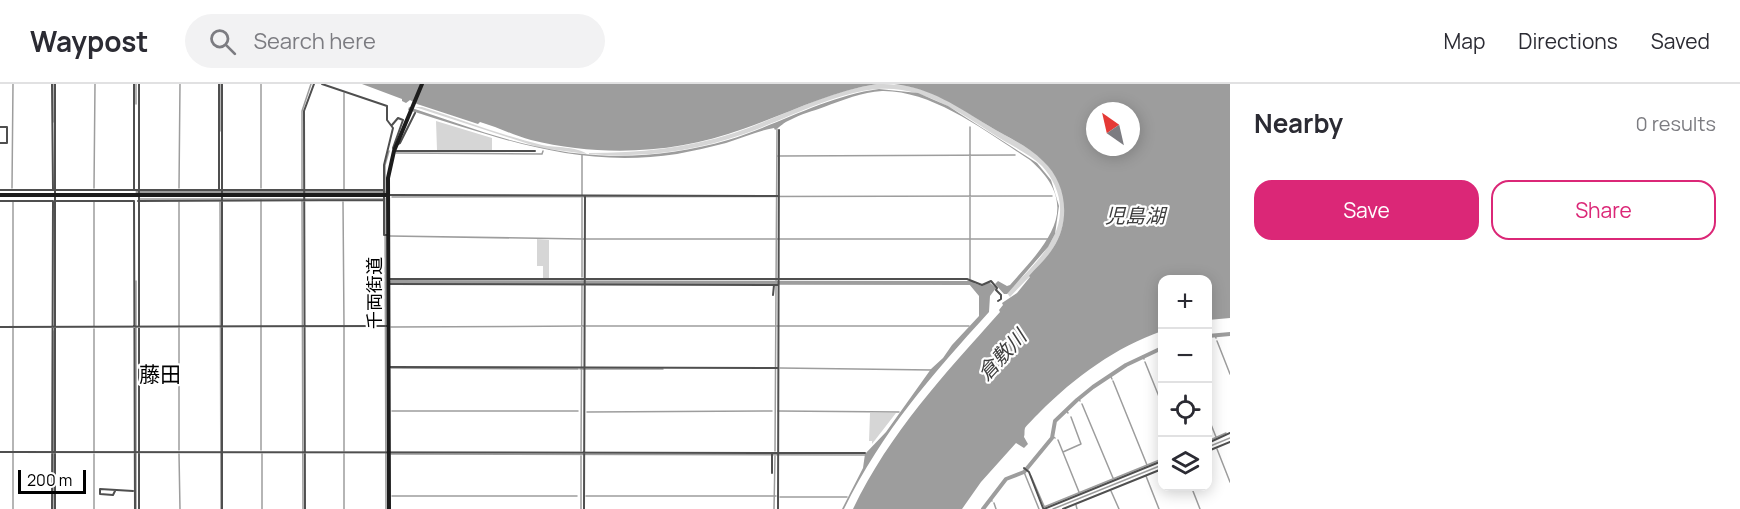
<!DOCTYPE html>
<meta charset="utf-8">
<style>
:root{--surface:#fff;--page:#f2f2f3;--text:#2b2b33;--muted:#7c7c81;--line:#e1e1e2;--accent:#db2777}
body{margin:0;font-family:Manrope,"Noto Sans JP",sans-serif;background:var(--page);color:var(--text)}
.controls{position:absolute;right:18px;bottom:18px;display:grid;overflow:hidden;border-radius:12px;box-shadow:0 3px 15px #0003}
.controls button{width:54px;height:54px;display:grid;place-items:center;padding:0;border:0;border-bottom:2px solid var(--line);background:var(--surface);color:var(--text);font:30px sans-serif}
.compass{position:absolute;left:1086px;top:18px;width:54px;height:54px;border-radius:50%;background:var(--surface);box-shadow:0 3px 15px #0003;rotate:326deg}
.scale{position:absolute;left:18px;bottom:15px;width:68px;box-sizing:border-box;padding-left:6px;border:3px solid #000;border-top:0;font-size:16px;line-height:21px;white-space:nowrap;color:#000;-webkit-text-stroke:4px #fff;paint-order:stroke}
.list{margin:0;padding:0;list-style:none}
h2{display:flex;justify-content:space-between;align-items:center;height:78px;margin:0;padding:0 24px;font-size:26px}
h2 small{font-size:20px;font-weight:400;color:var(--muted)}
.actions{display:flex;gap:12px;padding:18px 24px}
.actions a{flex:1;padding:14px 0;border:2px solid var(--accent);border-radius:18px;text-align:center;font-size:21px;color:var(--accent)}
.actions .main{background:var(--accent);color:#fff}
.icon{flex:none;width:33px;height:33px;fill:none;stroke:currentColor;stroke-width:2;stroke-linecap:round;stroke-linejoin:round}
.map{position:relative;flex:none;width:1230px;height:425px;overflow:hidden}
header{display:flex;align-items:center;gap:36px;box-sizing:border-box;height:84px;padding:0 30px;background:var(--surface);border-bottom:2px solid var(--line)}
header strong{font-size:28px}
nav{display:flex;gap:33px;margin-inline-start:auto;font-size:21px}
.search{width:420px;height:54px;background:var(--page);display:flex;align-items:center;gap:15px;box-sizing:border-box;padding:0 21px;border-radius:33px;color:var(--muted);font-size:22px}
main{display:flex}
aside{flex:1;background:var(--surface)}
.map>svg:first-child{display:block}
</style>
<header>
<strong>Waypost</strong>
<div class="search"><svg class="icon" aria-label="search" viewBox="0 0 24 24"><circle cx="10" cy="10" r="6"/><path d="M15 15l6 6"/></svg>Search here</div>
<nav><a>Map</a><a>Directions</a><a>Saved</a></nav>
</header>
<main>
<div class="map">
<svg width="1230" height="425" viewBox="0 0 1230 425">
<rect width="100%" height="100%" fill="#fff"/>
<!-- green -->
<path fill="#d6d6d6" d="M877,0C894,0 910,1 926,7C950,15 972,32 994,45C1012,56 1037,66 1050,84C1061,98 1067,117 1064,135C1060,167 1031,190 1010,213L1007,209C1028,186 1059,161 1060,128C1061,111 1053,94 1042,82C1031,71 1014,63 1001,55C963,31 925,1 877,5C837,8 784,36 744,50C692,68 642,74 589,70V69C638,69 688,64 734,49C781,33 827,7 877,0Z
M415,23H422C462,36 501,51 542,61C556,64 576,62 587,70L541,64Z
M436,37L492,54V67L437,66Z
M537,155L549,156V194H543V182H537Z
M870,329H896L872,360V357H869Z"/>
<!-- water -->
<path fill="#9d9d9d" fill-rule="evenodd" d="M362,0H877C830,7 787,30 743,45C675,70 601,73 531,56C513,51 497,43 480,38L478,40L417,20L410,16L406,19L402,17V15Z
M894,0H1230V234L1208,236V195H1162V247C1116,263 1075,293 1040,328C1036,332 1027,341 1025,344C1024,347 1025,350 1024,353L1028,360L1024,364L1016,359L981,398L962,425H853C890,348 944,291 1000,228L999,226L1003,221L1002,219L1017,209L1030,193L1029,192C1037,183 1047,174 1053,164C1071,137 1067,99 1043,77C1028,62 1007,53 989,42C958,23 931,4 894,0ZM1095,27H1131V63H1095Z
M879,5L918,9L948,22L1037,79L1051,96L1059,122L1055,150L1048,163L1007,210H1004L995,200L998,197L1007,202L1010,201C1046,160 1085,124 1030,76C988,49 933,6 882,7C862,8 843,16 824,23C813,27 801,30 790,36C784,38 780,43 775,46L774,44C757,47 742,54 726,59C710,63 693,67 677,70C576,85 501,54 408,26L409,23C452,37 495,54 539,63C602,77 666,74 728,56C778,41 826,12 879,5Z
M969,197L982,202L989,198L996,204L990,212L989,228C931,292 883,346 844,425H842L863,384L865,370L886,348L931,285L943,274L952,261L979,232V212L969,200Z"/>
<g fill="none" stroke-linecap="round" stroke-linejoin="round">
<!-- stream -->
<path stroke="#9d9d9d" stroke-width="1.5" d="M53,0V38
M344,9V105
M136,20V0
M220,47V0
M396,69L542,70L543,67
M778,72L1015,71
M12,104L13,0
M94,104L95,0
M179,104L180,0
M261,104V0
M302,105V27L311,0
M385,108V81L389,67
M392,113L1052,112
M385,114L386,425
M139,115H383
M261,116V366
M302,116L303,425
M220,118L221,425
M343,118L344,241
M390,152L582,155H1049
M582,193V71
M970,195V43
M136,197V425
M94,242V118
M179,242V118
M586,242H969
M391,243L584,242
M179,244V366
M1215,251L1216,254
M1217,257L1230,290
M1143,272L1144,275
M1145,278L1162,320
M391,284L578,285
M780,284L932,286
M580,285H663
M1110,291L1112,295
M1113,297L1147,381
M1079,315L1080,317
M1082,320L1113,394
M1066,326L1068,329
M392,327H578
M778,327L899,328
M587,328L772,327
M1208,333L1216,353
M1052,352L1055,354
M1058,356L1079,408
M1208,357L1226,349
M1208,363L1230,354
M1217,365L1230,398
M94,367V245
M344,367V243
M581,367L582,197
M775,367L777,45
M1063,368L1081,360L1071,333
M179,370L180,425
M262,370V425
M344,370V425
M391,370L867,371
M1024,388L1039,425
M1031,392L1044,422
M1146,392L1159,425
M1191,402L1200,425
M1111,407L1119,425
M392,412H577
M586,412H776
M780,413H847
M990,415L992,417
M994,419L996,425
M1076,421L1077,425
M1044,423L1162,375
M13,425V118
M53,425L54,247
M94,425V370
M581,425V372
M774,425L775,372
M1053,425L1162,381"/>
<!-- canal -->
<path stroke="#9d9d9d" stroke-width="3" d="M137,108H385"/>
<!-- river -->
<path stroke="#9d9d9d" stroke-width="4" d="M391,198L972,199
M1208,252L1230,250
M983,425L1006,395L1024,388L1052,354L1055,337L1077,316L1093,303L1126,281L1162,264"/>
<!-- street -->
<path stroke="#4f4f4f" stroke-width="2" d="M52,0L53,105
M222,0V425
M322,0L387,22V36L393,44L384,81V106
M392,41L398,34L403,36L393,64L394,67H535
M0,43H7V59H0
M396,61L400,59L415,29
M134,105V0
M0,106H384V151H388
M219,106V0
M388,111L779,112
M0,117H53L52,425
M55,117H134L135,425
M138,117L384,116
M388,195H967L982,201L991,197L997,204L996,206L1001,211V215L998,217
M390,200L774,201
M773,211L774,201H778
M0,243L389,242
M389,283L778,284
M1208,359L1230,349
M1208,367L1230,358
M0,368L865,369
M1024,384L1029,388L1043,424
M772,389V369
M115,407L113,411L100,410V405L133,407
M55,425V0
M139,425V0
M305,425L304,27L314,0
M584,425L585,113
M778,425L779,46
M1044,425L1162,377
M1063,425L1162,385"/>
<!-- secondary -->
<path stroke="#1c1c1c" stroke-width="4" d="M0,111H388
M389,425L388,94L394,67L422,0"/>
</g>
<g text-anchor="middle" stroke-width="4.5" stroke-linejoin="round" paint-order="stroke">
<!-- street labels -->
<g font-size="18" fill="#000" stroke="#fff">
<text transform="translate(375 209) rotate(-90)" y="6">千両街道</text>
</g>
<!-- water labels -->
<g font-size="20" font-style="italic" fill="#3e3e3e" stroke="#fff">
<text x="1135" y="139">児島湖</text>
<text transform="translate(1002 271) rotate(-47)" y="7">倉敷川</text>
</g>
<!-- quarter labels -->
<g font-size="21" fill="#000" stroke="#fff">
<text x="160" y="298">藤田</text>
</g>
</g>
</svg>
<div class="controls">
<button>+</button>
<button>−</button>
<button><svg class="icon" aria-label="locate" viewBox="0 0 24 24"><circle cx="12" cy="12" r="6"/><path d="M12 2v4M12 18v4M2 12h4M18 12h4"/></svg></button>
<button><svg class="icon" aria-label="layers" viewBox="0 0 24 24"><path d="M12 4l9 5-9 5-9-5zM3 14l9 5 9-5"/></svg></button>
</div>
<svg class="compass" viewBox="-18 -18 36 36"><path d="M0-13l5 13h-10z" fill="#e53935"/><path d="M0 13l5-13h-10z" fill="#7c7c81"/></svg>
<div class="scale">200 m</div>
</div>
<aside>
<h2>Nearby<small>0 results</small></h2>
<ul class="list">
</ul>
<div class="actions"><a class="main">Save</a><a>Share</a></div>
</aside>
</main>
